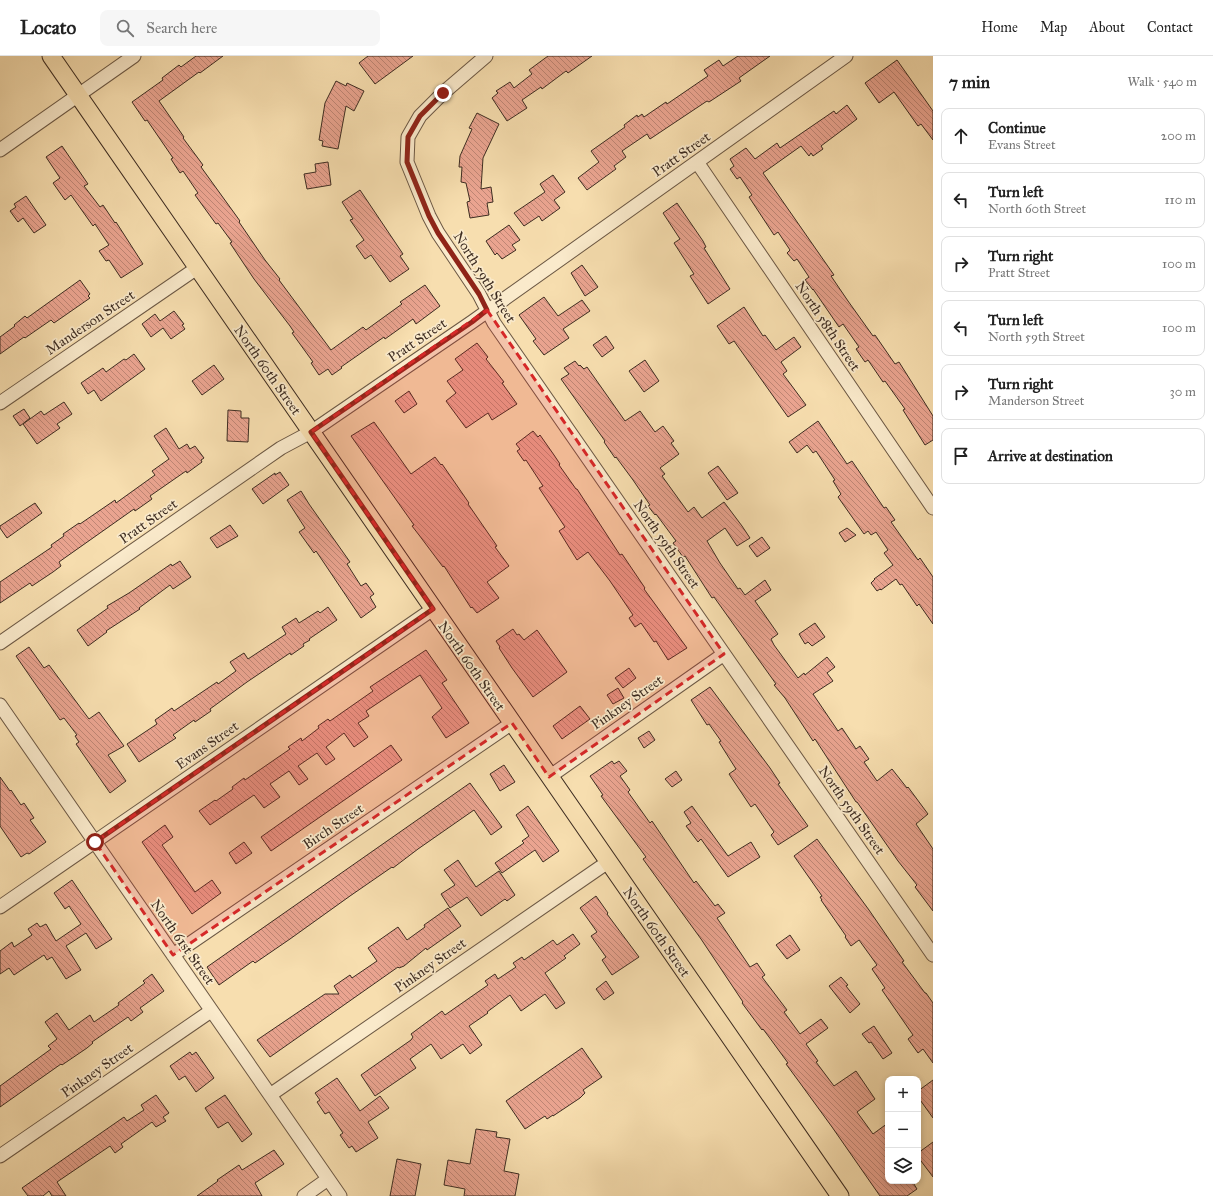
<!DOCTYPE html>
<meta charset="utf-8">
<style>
:root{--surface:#fff;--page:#f6f6f6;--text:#222;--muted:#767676;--line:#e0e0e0}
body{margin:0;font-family:"IM FELL Great Primer",serif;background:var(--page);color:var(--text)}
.controls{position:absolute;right:12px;bottom:12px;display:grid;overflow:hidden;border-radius:8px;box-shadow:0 2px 6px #0003}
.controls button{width:36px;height:36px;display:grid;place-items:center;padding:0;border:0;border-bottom:1px solid var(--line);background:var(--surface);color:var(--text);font:20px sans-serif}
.stop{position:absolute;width:12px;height:12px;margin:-9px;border:3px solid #8f2418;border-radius:50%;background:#fff}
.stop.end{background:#8f2418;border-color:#fff;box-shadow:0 1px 4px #0008}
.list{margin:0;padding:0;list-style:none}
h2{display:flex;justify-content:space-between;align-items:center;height:52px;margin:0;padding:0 16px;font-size:17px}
h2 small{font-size:13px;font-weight:400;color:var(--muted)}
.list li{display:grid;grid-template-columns:26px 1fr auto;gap:12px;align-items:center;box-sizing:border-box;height:56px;margin:0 8px 8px;padding:0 8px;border:1px solid var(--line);border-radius:8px}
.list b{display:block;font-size:15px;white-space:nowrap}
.list p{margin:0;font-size:13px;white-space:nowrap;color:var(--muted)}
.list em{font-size:13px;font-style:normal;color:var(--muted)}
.icon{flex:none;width:22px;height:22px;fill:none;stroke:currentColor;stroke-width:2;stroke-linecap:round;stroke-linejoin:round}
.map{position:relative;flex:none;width:933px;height:1140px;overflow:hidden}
header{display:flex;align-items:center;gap:24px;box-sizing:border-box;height:56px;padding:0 20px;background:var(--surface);border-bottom:1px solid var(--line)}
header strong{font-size:19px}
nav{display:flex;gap:22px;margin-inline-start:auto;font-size:14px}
.search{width:280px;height:36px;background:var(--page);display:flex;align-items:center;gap:10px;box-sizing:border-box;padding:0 14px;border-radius:8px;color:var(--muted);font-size:15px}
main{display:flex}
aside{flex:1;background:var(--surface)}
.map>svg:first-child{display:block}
</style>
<header>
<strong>Locato</strong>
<div class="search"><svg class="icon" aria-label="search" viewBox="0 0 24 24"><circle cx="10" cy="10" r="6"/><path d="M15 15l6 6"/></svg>Search here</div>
<nav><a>Home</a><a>Map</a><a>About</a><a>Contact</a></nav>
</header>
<main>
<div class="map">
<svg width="933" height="1140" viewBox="0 0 933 1140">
<defs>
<pattern id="building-back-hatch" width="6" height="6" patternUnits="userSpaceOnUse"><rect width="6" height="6" fill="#eaa490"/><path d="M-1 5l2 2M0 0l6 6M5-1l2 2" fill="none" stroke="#bf8675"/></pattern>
</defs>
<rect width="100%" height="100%" fill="#f7deaf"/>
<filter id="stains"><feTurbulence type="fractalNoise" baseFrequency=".005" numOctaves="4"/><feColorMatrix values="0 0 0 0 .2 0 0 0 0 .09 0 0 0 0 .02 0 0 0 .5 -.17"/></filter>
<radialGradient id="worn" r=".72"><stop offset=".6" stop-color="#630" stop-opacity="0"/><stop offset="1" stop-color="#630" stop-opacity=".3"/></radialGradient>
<!-- building -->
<path fill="url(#building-back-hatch)" stroke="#3d2c21" d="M196,0H223L200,17L199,16L159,45L184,81L183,82L203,109L201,111L240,165L239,166L265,204L280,223L279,224L331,294L363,271L366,274L402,248L400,246L425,229L440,250L416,268L413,263L385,283L384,281L341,311L342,312L332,319L328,313L319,319L311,307L313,306L292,277L294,276L290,270L254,223L230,187L232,186L218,167L216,168L195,139L198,137L183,115L180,117L171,103L173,102L147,64L145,65L132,46L163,24L162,22L179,9L181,11Z
M368,0H413L375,28L359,7Z
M548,0H592L568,17L566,15L542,33L541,31L522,44L527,52L507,65L492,42L498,37L496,35L510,26L514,32L532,18L529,14Z
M738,0H770L739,22L741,25L709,46L707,45L650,83L647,78L622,95L626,101L614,110L616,113L587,134L578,122L599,106L591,95L625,71L624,69L637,59L638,61L642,58L644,61L666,46L667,48L708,20L704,14L719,4L723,10Z
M897,4L933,55V84L921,68L918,70L894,36L879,47L865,27Z
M336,25L346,30L347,27L364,35L354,55L346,50L338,93L322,90L323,85L319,84L325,47Z
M847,49L857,63L821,90L823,93L813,100L811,97L809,100L801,90L763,117L834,219L831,220L848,245L873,280L875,279L895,308L899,306L933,360V384L925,389L903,354L905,353L885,325L883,326L868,304L865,306L856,293L859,291L843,268L839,271L813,233V234L805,224L809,221L797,203L794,205L787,197L790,194L778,176L774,179L749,141L752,139L740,121L737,123L730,113L734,110L730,103L746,92L755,103L777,87L780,92L834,55L836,58Z
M477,57L499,68L483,102L481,133L491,131L493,146L487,147L489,159L470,162L467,146L470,145L466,127L461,126L462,111H459L460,100L472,73L469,72Z
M62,90L88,128L84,130L100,151L103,149L115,167L116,166L143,208L121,222L109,204L106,205L99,195L109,189L95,168L93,170L71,139L65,144L53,127L60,122L46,101Z
M328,106L331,129L307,133L304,118L316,116L315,108Z
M553,119L565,136L554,144L560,152L542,165L539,160L524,170L514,157L545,136L540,128Z
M360,134L403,198L400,200L409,213L390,226L371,199L365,203L356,190L364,184L350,164L353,163L342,146Z
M26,140L46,169L34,177L23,162L18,166L10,155L16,151L14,148Z
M677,147L703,185L706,191L704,192L730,233L708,248L690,220L694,218L674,187L680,183L663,157Z
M509,169L520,184L512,189L516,194L502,203L497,197L495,199L486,185Z
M582,209L598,231L585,240L571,217Z
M80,224L90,238L88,240L90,242L54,267L51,264L25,282L24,281L0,298V281L15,270L14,269L25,260L27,262Z
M544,241L558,260L582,244L590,255L563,273L569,282L544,299L533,285L536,283L519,259Z
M744,251L763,280L765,279L776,294L794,281L801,291L781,306L787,315L783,318L806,349L788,361L734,285L729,288L717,270Z
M174,255L184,268L182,269L185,273L171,283L163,272L151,281L142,268L155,258L160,265Z
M606,280L614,292L602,301L593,289Z
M477,287L488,301L486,303L504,326L502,327L517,348L492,364L488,357L466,372L446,345L456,337L447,325L463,314L455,303Z
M134,298L145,313L101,345L94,334L88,338L81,327L103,312L106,316L124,303L126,304Z
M645,304L659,325L644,336L629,315Z
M575,305L579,310L580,309L584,313L587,311L625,365L640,355L655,376L663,370L674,385L671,387L679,398L660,412L665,418L662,420L688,456L694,451L702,462L724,446L742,470L750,482L737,490L725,472L707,485L720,507L738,533L740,532L745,539L765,524L771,534L755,545L778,578L771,583L774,589L798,622L804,617L805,619L827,601L835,611L827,617L833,625L813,638L838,675L842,672L856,693L860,690L869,703L864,706L877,725L892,713L907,732L908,731L928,758L916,768L933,793V855L915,831L917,829L898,805L857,746H856L815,683L813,685L785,642L774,629L776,628L714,541L712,542L685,500L683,501L673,487L676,485L656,458L655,459L648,450L650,449L633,424L616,401L615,402L604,386L605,385L561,323L569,318L564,312Z
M214,309L224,323L202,339L192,325Z
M409,335L417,348L404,357L395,345Z
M64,346L72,358L57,368L60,372L37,388L23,368L41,355L44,359Z
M24,353L30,362L20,370L13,360Z
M228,354L241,355V362H249L248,386L227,385Z
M818,365L847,408L852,405L884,452L886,451L895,464L891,466L918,504L920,502L933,521V568L919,548L917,550L902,528L900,529L896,523L881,534L880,533L877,535L871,527L875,523H874L893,509L884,497L888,494L876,476L871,479L868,475L864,478L838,441L841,438L833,425L835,424L816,395L813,397L807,389L797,397L789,386Z
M374,366L411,418L435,401L441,409L442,408L469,447L468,448L497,490L495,491L509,510L487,526L499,542L477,557L472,551L471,552L444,510L443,511L419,479L412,470L414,469L351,380Z
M166,372L179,393L187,388L190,393L195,390L204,402L201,404L202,406L187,417L186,415L150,440L152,443L135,455L134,453L66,501L59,506L61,510L53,516L32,530L30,527L0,547V526L52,491L51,489L64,480L63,478L79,467L80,468L115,444L116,447L155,419L152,415L169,403L154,380Z
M533,375L538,381L540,379L554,399L560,408L559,409L576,433H577L620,499L622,498L645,532L644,533L687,592L668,604L656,585L654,586L641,567L635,571L629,562L633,559L610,525L588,496L577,504L559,475L565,471L539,432L543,430L526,404L524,405L517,395L520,393L516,388Z
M718,410L738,437L727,444L708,417Z
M280,416L289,429L263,448L252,433L275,417V419Z
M301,435L309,448L350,506L347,508L361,530L366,527L374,538L370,541L376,551L361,562L316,495L314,497L299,476L305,472L287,444Z
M35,447L42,457L7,482L0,472V470Z
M230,469L238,480L217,492L210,482Z
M847,472L856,479L845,486L839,477Z
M762,481L770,492L757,501L749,490Z
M180,505L191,521L173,533L170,529L139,552L140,553L106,575L107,576L88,590L77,574L108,552L107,550L129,537L171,508L172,510Z
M328,551L337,564L309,583L310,584L303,588L304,590L291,599L290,597L247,626L210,653L211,655L195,666L194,664L173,679L176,682L139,706L127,688L157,668L155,664L172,652L174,655L217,626L218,628L236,615L230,606L244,597L248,603L286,578L282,571L296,562L299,567L318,555L320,557Z
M815,567L825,581L812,590L808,586L805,588L799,578Z
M513,573L517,579L519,578L524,584L537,574L567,616L533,641L512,612L499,592L500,591L496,585Z
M29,591L44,612L49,609L89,663L99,656L124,690L108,699L126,725L110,737L76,688L79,686L75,680L77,679L64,662L60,664L16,600Z
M426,594L447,624L442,627L469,667L446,682L432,661L442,652L420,619L366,655L369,660L358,667L368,681L354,691L344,677L326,691L335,703L326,709L317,697L298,710L308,723L299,729L289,715L270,728L280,741L264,752L254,739L210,769L199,755L215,744L216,745L233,733L232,731L244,722L245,724L290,693L288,691L301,682L302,685L319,672L318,670L328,663L330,665L373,635L370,631Z
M629,612L636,622L623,632L615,622Z
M710,631L770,712L780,727L778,728L808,770L778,789L771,779L774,776L755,748L751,751L729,718L736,713L719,686L721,685L709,668L707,669L691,644Z
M618,632L624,642L613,648L607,639Z
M580,650L590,663L562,683L553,670Z
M649,675L655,684L644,692L638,682Z
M391,689L402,704L271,795L261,781Z
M612,705L614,708L619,705L627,715L620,720L630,734L628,736L650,767L652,765L694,827L696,825L715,850L718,848L725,857L717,862L750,911L757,907L765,919L762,921L787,954L784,956L800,978L821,963L828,972L806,988L818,1005L816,1006L834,1030L856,1015L875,1043L857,1056L873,1078L888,1067V1125H912L917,1133L907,1140H880L832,1071L800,1027L786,1008L788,1007L769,981L763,973L762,974L742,947L743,946L701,883L643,803L646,801L601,740L603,739L590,720Z
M504,709L515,726L500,735L490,718Z
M676,715L682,724L672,731L665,723Z
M0,721L10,735L11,734L21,749L24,747L34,762L30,764L46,786L29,798L27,797L21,801L0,770Z
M470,727L502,771L491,779L474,754L418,793L393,812L392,811L350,840L290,883L255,907L253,905L219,929L207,911Z
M528,750L559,795L543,806L535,794L502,817L495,807L524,787L522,785L529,780L516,759Z
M692,750L728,800L751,786L760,801L728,821L701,783L698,786L686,770L691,767L684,756Z
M165,769L173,781L162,789L195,836L212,824L221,837L192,858L142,786Z
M817,783L869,854L904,905L902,906L925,937H926L933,947V1007L923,993L918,997L908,983L913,979L882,934L885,932L872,913L877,909L859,884L851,890L845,881L846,880L821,844H822L820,841L822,840L794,800Z
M244,786L252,797L236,808L229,797Z
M458,804L476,831L499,815L515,839L507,845L505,843L481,860L467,841L450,852L441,838L455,829L444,814Z
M72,824L112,883L96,893L86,877L66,890L81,914L66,923L52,901L47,904L44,899L14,919L9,912L0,918V895L12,886L14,891L32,879L28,873L37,867L40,871L46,868L56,885L81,868L69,850L65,853L54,837Z
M596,840L608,857L607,858L639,901L612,919L602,904L606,901L591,880L597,876L580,852Z
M448,852L461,870L427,894L426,892L404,910L399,912L398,911L270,1001L257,984L325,938H339L334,930L350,919L352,922L377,905L368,892L398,871L407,884L425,871L424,869Z
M573,878L580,888L564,900L566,902L545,917L565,947L556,953L545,938L521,955L510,939L487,956L488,957L469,970L482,989L470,998L463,988L441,1003L431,988L410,1003L416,1012L375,1040L361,1019L411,984L413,981L411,978L442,955L445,959L488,929L485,925L495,918L498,923L516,911L513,907L522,901L524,904L553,884L557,889Z
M790,879L800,894L787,903L776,889Z
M152,918L164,935L140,952L143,956L131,965L128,961L92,986L93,987L87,992L62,1009L61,1008L0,1051V1030L51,993L48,990L57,983L45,966L57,957L69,974L90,959L94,966L119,949L118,947L145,927L143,925Z
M841,921L848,929L846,930L860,948L850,957L829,930Z
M606,925L614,937L604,944L596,933Z
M874,970L892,997L883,1003L871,986L869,987L862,978Z
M582,992L602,1021L583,1034L585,1037L580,1042L553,1060V1059L547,1063L545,1060L525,1073L506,1045Z
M190,996L192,999L196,996L214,1022L196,1036L185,1020L179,1024L170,1010Z
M337,1022L360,1055L380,1040L389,1052L368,1066L378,1082L356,1096L352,1090L349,1092L340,1079L343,1077L329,1056L325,1058L317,1046L320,1044L315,1037Z
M933,1024V1062L918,1041V1035Z
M156,1039L169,1057L163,1061L166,1065L156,1071L152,1066L121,1088L123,1091L115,1097L110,1090L57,1126L66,1140H52L49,1135L43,1140H28L22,1132L124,1061L127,1065L144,1054L141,1049Z
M225,1039L252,1078L242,1086L228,1066L218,1072L205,1052Z
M476,1073L497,1076L496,1081L510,1083L504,1115L519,1118L515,1140H464L465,1133L444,1129L448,1104L470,1108Z
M933,1086V1121L918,1101V1097Z
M274,1094L284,1108L255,1127L262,1140H197L218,1125L217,1124L239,1109L242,1114Z
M397,1103L421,1108L415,1140H390Z"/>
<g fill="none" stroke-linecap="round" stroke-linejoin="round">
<defs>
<path id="minor" d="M486,0L443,37L420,60L408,81L407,106L429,160L438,177L479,238L494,267L933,899
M0,94L134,0
M697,106L933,452
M0,347L197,212
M0,587L281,392L311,376L472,266L846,0
M0,649L340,1140
M549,721L724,598
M0,851L433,553
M173,899L512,667
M270,1039L608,806
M0,1100L211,955
M304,1140L328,1123"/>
<path id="major" d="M51,0L840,1140"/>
</defs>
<!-- minor casing -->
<use href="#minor" stroke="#6c5844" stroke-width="15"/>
<!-- major casing -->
<use href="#major" stroke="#3d2c21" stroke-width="19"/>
<!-- minor -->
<use href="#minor" stroke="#faeacb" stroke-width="13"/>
<!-- major -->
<use href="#major" stroke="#f7deaf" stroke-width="17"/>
</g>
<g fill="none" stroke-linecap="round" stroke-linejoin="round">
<!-- route -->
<path stroke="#8f2418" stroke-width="5" d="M95,786L433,553L311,376L472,266L487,254L479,238L438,177L429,160L407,106L408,81L420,60L443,37"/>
</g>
<!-- marked area -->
<path fill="#d62828" fill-opacity="0.2" stroke="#d62828" stroke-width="3" stroke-dasharray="8 5" stroke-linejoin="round" d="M487,254L724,598L549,721L512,667L173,899L95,786L433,553L311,376Z"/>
<g text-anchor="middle" stroke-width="3.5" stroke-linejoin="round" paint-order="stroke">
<!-- street labels -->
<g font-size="14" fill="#3d2c21" stroke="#faeacb">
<text transform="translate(681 98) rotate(-35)" y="5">Pratt Street</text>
<text transform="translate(485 221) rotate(58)" y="5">North 59th Street</text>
<text transform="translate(90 266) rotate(-34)" y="5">Manderson Street</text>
<text transform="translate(828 270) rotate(56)" y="5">North 58th Street</text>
<text transform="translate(417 284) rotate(-34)" y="5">Pratt Street</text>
<text transform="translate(268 314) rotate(55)" y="5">North 60th Street</text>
<text transform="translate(148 465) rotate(-35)" y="5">Pratt Street</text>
<text transform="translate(667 488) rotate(55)" y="5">North 59th Street</text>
<text transform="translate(472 610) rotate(55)" y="5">North 60th Street</text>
<text transform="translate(627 646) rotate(-35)" y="5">Pinkney Street</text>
<text transform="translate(207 689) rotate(-35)" y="5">Evans Street</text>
<text transform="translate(852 754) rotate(55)" y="5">North 59th Street</text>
<text transform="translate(333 770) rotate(-34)" y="5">Birch Street</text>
<text transform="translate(657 876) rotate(55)" y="5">North 60th Street</text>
<text transform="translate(183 886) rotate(55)" y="5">North 61st Street</text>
<text transform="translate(430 909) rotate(-35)" y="5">Pinkney Street</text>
<text transform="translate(97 1014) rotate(-35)" y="5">Pinkney Street</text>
</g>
</g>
<rect width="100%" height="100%" filter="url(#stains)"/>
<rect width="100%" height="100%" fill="url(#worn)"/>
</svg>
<div class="controls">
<button>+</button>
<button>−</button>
<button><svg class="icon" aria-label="layers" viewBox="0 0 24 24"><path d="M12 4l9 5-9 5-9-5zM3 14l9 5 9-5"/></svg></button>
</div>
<div class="stop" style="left:95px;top:786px"></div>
<div class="stop end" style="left:443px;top:37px"></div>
</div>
<aside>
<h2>7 min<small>Walk · 540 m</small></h2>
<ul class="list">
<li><svg class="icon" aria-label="ahead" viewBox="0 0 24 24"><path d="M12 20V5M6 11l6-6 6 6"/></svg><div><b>Continue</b><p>Evans Street</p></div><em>200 m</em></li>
<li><svg class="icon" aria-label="left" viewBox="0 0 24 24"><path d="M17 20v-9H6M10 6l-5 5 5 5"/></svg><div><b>Turn left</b><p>North 60th Street</p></div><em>110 m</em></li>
<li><svg class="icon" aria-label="right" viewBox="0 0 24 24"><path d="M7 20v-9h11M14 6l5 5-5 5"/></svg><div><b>Turn right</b><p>Pratt Street</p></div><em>100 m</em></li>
<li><svg class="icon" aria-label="left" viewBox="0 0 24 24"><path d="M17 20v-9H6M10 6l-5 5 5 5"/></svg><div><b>Turn left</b><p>North 59th Street</p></div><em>100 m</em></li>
<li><svg class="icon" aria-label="right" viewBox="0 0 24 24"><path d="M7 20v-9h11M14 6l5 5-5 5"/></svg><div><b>Turn right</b><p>Manderson Street</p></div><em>30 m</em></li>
<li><svg class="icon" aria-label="arrive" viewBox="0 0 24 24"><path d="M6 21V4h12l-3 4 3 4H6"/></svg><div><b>Arrive at destination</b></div></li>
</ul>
</aside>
</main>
